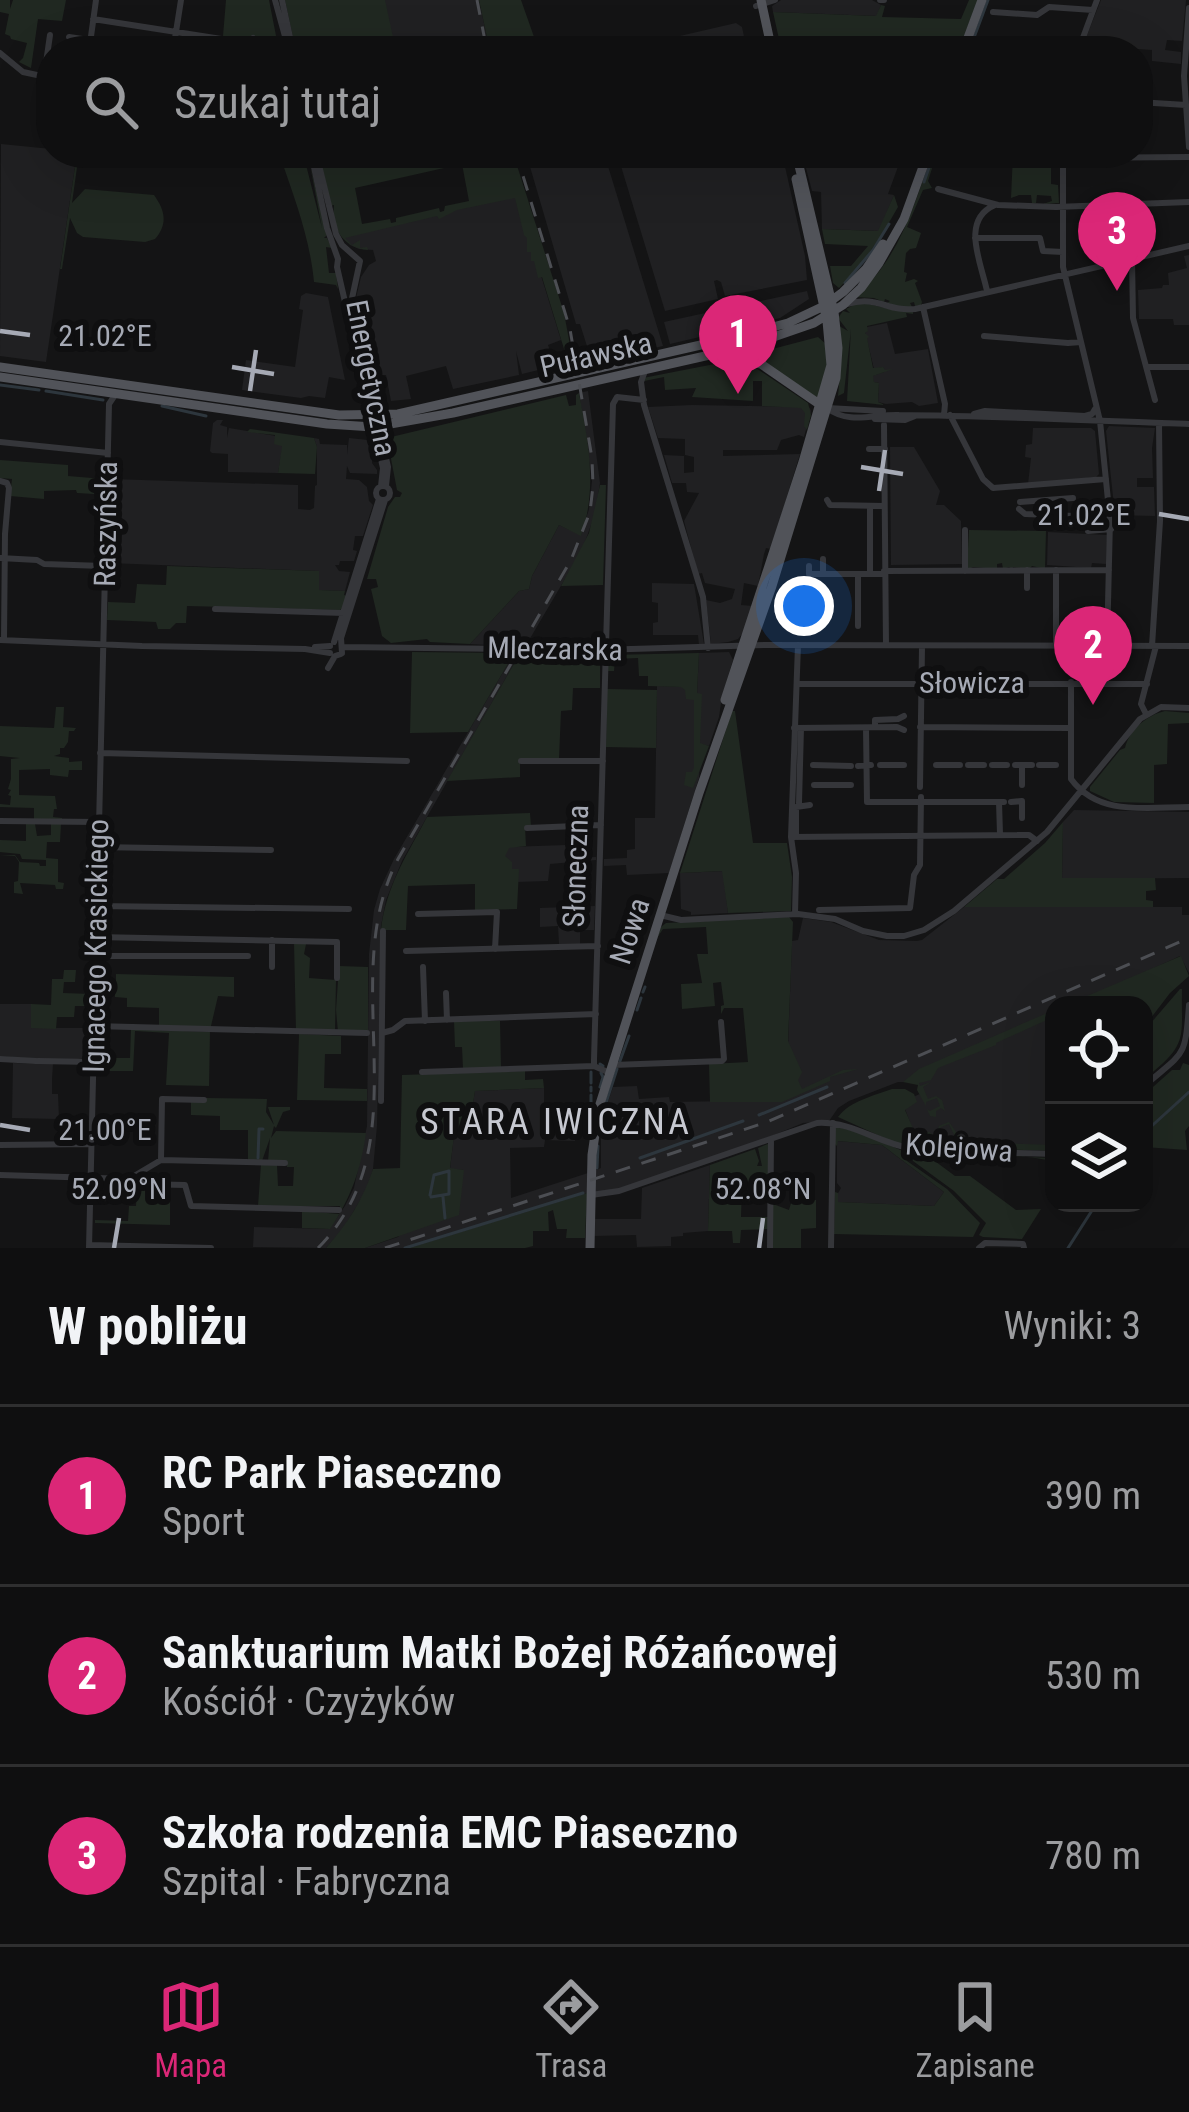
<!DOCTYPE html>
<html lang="pl">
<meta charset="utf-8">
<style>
:root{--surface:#0f0f10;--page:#1d1d1e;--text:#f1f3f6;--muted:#9b9c9f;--line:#2f2f30;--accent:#db2777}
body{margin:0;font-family:"Roboto Condensed",sans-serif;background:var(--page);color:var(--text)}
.controls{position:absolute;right:36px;bottom:36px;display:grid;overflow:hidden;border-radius:24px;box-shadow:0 12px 48px #0002}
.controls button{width:108px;height:108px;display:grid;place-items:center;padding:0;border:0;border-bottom:3px solid var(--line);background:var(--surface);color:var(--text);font:60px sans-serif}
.you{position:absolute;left:804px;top:606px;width:42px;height:42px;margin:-30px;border:9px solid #fff;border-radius:50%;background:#1a73e8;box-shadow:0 0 0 18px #1a73e833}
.badge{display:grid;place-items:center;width:78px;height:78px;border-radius:50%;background:var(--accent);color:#fff;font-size:39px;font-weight:700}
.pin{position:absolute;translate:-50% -99px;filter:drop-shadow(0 3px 6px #0008)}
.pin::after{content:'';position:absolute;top:63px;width:42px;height:36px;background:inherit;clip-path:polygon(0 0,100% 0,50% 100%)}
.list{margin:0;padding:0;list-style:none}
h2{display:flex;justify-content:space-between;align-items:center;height:156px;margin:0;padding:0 48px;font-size:51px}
h2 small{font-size:39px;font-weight:400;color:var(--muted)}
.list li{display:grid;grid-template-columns:78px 1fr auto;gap:36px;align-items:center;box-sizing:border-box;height:180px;padding:0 48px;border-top:3px solid var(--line)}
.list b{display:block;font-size:45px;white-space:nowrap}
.list p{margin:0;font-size:39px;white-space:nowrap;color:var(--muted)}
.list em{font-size:39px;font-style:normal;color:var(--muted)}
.icon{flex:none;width:66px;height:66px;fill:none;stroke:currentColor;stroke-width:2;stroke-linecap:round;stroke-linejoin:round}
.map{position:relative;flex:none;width:1189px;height:1248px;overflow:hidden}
.search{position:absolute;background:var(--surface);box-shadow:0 12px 48px #0002;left:36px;right:36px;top:36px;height:132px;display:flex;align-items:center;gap:30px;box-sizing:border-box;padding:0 42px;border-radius:48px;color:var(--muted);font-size:45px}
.sheet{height:696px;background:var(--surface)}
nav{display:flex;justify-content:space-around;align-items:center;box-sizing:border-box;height:168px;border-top:3px solid var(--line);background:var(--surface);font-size:33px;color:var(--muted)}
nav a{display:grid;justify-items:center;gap:6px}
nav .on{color:var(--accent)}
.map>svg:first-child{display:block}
</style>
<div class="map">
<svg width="1189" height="1248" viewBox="0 0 1189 1248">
<rect width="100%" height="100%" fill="#141415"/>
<!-- built -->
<path fill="#202022" d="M377,0H479L490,51H388Z
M781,0H872L881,5L877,16L773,12L772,6Z
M1101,0H1186L1182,41L1167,40L1165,50L1181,52V64L1152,61V50L1083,45Z
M736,23L742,27L747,51H615Z
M1,144L51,149V153H77L46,362L0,356Z
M526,153H604L663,346L592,362L580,324H576Z
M617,153H782L805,256L807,280L725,296L721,282L717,280L714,281L718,299L665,311Z
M802,153H903L888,194L894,195L879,231L822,229L821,192L812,191Z
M516,195L561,340L548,345L555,366L522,374L516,351L519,375L453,389L446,366L406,376L411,399L391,401L386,375L373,376L356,298L361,277L369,265L376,261L373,250L359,249L350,245L341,235Z
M1189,255V325H1174L1173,319H1139L1138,290L1162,288L1163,285H1169L1168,273L1187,268L1184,256Z
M807,291L809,299L780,318L670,344L664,322Z
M306,293L328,297L345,380L329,377L325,398L309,396L301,398L242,390L246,360L295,367L303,310L299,309L301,296Z
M887,323L895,354L928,349L938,403L919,406L912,402L886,404L878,402L879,383L874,382L872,376L884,372L883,367L874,369L865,332L867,327Z
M588,391L600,483L595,514L582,550L525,647L470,644L519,591L529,589L532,576L559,525L581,535L589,509L592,481L579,393Z
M692,405L809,407L811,411L804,437L799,435L781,440L777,450H723V456L800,454L771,549L766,548L764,554L758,586L744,583L741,605L753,606L744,632L738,639L728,642L711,644L706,600L720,603L732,599L735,589L705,583L702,573L698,574L684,521L699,493L687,492L686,483H672L664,455L684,456V473L694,472V457L685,455V439L658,438L648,407Z
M217,420H223L220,425L227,427V438L229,428L276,436L283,445L278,473L228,472V454L212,453L210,451L213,423Z
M1109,426L1155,428L1152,448L1153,478H1137V487H1154L1155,516L1115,515L1106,431Z
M1033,428H1091L1095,431L1099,474L1096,477L1028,484L1031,458L1025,457L1026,445L1032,444Z
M314,438L319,439L320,444L347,445V455L349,438L368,440L373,449L372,463L377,470V474L350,473L347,466L346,479L359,480L367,487L369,501L373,505L363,536H355L353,550L357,551L354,561H340L339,565H335L339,571L350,572L345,591L318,590V571L109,563L111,479L298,485V509L310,510L314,508L315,486L317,485V447Z
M890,447H914L940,491L936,505H944L961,521L962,564L891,565Z
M1048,532L1107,535L1106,564L1092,563L1091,568L1047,565Z
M652,583L694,584L704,644L699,645L698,635H653V623L658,622V603L652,602Z
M729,652L733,660L722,696L719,717L709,746L701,744L699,778L669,873L627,875L626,865L604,866V859L627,858V850L635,849V818H655L657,686L686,687L697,694L699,653Z
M513,655H519L402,861L386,900L381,926L377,1126L373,1169L367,1189L343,1229L326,1248L253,1247L254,1227L329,1229L345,1206L354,1188L367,1126L369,954L374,910L380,889L394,859Z
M1074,810L1189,812V878L1062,879L1063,822Z
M566,845L567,858L596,857V860L550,864L548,881L483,883L482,848Z
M723,871L728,913L691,915V912L681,909L680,873Z
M595,906L594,930H580V944H559L558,926L540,927V908Z
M964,907H1182V915H1189V973L1180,956L1089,998L1099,1000L1102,1005H1054V1147L918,1144L905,1109L913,1097L922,1093L917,1082H898L849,1101L838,1108L829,1121L803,1123L752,1144L614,1191L595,1193L594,1171L601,1168V1122L613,1087L637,1086L639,1099L669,1097L670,1102L786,1100L792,941L798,940L803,918L831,922L879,940L917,941L922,940Z
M0,1004H31L32,1028H91L88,1057L53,1064L52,1079V1094H58L59,1119L89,1120L87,1141H58V1119L12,1118L13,1063L35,1064V1059L0,1056Z
M544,1088V1116L588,1115V1130L576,1131L575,1141L545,1140L544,1147L510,1148L511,1198L588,1173L587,1193L409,1248H365L398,1237L463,1170L450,1169L454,1135L468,1134L475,1091Z
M837,1141L882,1145L944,1192L934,1206L837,1202V1195L841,1188L837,1183Z
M710,1165L708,1231L683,1233V1236L671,1237V1246L637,1247L636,1235L594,1236V1219H641L642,1188Z"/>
<!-- green -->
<path fill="#202821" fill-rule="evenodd" d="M0,0H10V9L13,0H66L62,21L38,19L31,68L19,62L23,58L27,43L11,39L10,36L5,34L9,14L0,12Z
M226,0H269L279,51H241L242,44H253V37L247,40L223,36Z
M285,0H385L396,51H296Z
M479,0H521L539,51H490Z
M969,0H978L958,51H779L781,48L773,12L876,16L881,5L885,6L882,17L961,19Z
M77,153H79L72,203L85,189L154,195C164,209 169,223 155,239L145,242L83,237L77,233L70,218L62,269H60Z
M276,153H303L322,228L310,165L327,235L324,238H327L332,248L326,247L329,273H336L338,289L336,285L314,282C310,240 296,202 282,162Z
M318,153H513L564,313L573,361L568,362L542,277L538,278L534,261H531V252H527V238L524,235L515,198L457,210L439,219L437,216L345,238L352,245L360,240V248L367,247L368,250C343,248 331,228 334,205L331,206L322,167L325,165L324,160L320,159ZM462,164L469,201L445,206L444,211L440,212L439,208L396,218V222L391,223L390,219L362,224L355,188Z
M932,153H937L928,181L932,188L923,190L907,227L921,233L916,248L910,249L906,253L904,272L907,273L905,282L914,279L918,281L915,283L922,302L921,305L915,306L914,302L910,303L912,307H901L887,303L890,301L885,299L884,302L874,298L853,297C898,264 915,203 932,153Z
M1013,154H1051V184L1058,185L1059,203L1043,204L1052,201L1051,196L1037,195L1036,203H1032L1031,195H1019L1011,198Z
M894,195L898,207C881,237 863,265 839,288L833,283L830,266H851L868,246L825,244L822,229L878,231Z
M860,302L898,311H913V314L906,313L907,317L867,326L868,331L865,333L869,337L867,338L873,368L883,367L885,370L893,369L873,376L874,382L879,383L878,402L885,405L847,401L851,329L844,393L838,396L842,350L839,326L848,331L838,318L843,311L850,313L846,309Z
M818,337L827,345V369L820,400L753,358L757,353Z
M730,361L753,366L808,403L811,415L807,430L804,426L805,413L801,408L762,406V381H753V401L692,397L696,388L665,390L664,377L644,381L643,378Z
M579,393C588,442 598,487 581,536L559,525L532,576L529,589L519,591L470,644L430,642L427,639L391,643L382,636L371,589L378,587L376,579H367L388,507L395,497H400L402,493L397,490L387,438L566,395L569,406L576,405V395Z
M250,429L314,438L317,447L315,474L278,473L282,446L274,444L275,435L247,432Z
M0,460L68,465V476L104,479V491L95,490L94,494L77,493L76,490L44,491V499L10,496L12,479L0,478Z
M600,485H606L603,585L561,586L589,533Z
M969,530L1046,531L1045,569L1032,566L1029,569L1013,567L1012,569L1009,567L1003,569L1002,563L997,564V569L973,567L969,569L967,566Z
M167,566L319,571V590L345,591L344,595L347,596L343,608L340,610L187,606L186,623H176L170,629H158L156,622L107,620L108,602L135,603L137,584L166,585Z
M412,652L505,653L513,655L468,732L410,733Z
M699,653L697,693L702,694L700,743L709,746L693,788L684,785L686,772H692L694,768V700L686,699L685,690L681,687L648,686V676H639L638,658L615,659L614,671H608V655Z
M519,655H600V688H573L572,710L561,711L559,759H520V777L447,781Z
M607,689L657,690L656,748L606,747Z
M56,707H64L63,727L76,728L74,731H69L68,742L64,748H60V754L54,756L69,758V762L82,761V770H69L68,777L50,775V769L19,770V795L55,796L57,809H54L53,817L62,818V820H34V808L0,807V804L10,805L11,796L8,795L11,790L8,789L11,779V759L20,758L0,756V726L54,728Z
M732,711H735L753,843H787L792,877L791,911L728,913L722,871L680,873Z
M1165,711L1189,713V723L1168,724L1167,764L1154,765V803L1114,802L1090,791V787L1120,750L1125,748C1129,730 1147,715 1165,711Z
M530,813L531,826L525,827L526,846L509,848L505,856L512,862V869H519L517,909L475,910V884L408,886L406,930H381C386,886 407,855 427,817Z
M1063,822L1062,878H1155L1156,890L1146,891V900L1153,901V907H964L997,879H1004L1045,843Z
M26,824H35L37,836L51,835V824H61L60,842H47L46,858L58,859V882L64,883L63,889H56L55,885L20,883L23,894L14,893V882L18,881L19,862L15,856L0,855H15L20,862L39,863L40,866H46V860L22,859L20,854L0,852V840L26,841Z
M789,917L793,922L788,1041L802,1072L798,1080L802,1089L843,1070L858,1069L830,1077V1081L782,1102H710L709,1064L748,1062L743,1008H724L721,1014V1006L724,1005L721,982L713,983L715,1006L682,1009L681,984L702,983L697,954H708L706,927L663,929L657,938L661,927L666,923Z
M294,943L306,944L304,954L310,958L309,978L336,980L335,1032L296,1031Z
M1181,956L1189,976L1170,993L1144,1027V1005H1102L1099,1000L1092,1003L1089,999L1077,1005H1066Z
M339,966L368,967V1030L338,1032L336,1010Z
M64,970H76L75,982H64L63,993L91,994V1006H75L74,1017H57L56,1029L31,1028V1004L51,1005L52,979H63Z
M116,974L234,977V997L218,996L211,1026L207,1029L159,1027V1008L127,1007V998L115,997V989H100V986H116Z
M1180,989H1182C1181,1038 1189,1043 1148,1076L1144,1056V1031Z
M1054,1010V1017L1049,1019L996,1043V1045L938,1068L931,1080L919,1083L920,1086L931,1082L923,1087L928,1099L936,1096L942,1100L945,1111L941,1108L936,1111V1117L930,1116L927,1109L930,1111L940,1106L937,1098L926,1102V1106L917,1090L918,1085L903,1082L919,1069Z
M454,1021H500L501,1068L463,1069L462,1047H455Z
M131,1029L210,1032L209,1086L166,1085L169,1033L135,1031L133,1071H97L98,1058H130Z
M299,1034L341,1036V1054H325L324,1088L367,1089V1101L297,1100Z
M1183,1063L1189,1065V1126L1185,1131L1187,1150L1144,1147V1095L1172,1070H1180Z
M525,1071V1080L543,1079L544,1088L475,1091L468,1135L454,1136L450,1168L464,1170L459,1215L365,1248H326C347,1224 363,1200 373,1169L400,1168L402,1075Z
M892,1089H905L914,1094L917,1102L905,1110L916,1135L929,1132L933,1135L932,1138L929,1135L918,1137L922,1143L933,1144L935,1141L947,1143L956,1139L949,1124L941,1127L938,1131L942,1137L937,1133L939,1126L949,1122L963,1142L1054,1145V1151L911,1146L891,1141L838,1117C850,1101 873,1096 892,1089Z
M206,1098L267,1099L266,1112L274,1125L268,1107H290V1110L283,1112L276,1128L274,1126L271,1138L276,1131L366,1133C361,1169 351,1198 330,1229L302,1228V1211L339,1214L340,1206H258L261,1164L277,1165L278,1186H293L294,1167H287V1163L268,1161L270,1138L262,1161L248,1160V1130H220V1116L191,1115V1101H205Z
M838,1127L860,1133L903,1151L907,1161L947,1189L980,1223L973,1237L834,1234L835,1192L838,1193V1202L934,1206L944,1192L882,1145L838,1141L837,1146L834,1143V1129Z
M770,1143V1183L742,1184L741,1217H769L768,1229L741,1230L740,1243H733L732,1231H708L710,1165L755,1149L759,1161L757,1166H762L758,1148Z
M910,1152L1052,1158L1054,1162C1024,1152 962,1157 928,1156L955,1176H970L1016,1210L1041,1209L1022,1239L983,1237L979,1235L986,1223L954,1191L913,1161Z
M137,1186H170V1225L95,1223V1220L128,1221L129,1206H136Z
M587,1193L585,1238H566L567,1229H557L553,1210L548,1212L549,1231H533V1246L525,1248H409Z
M792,1200H816V1228L801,1229V1248H772L773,1204L789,1210Z"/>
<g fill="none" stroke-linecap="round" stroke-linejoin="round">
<!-- stream -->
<path stroke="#2d363d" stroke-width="3" d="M969,51L988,0
M924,182L934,153
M845,283L873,250L889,224
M0,385L39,390
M46,391L103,400
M162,406L206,416
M643,992L645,987
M637,1010L641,998
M620,1061L629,1036
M600,1064L603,1066
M591,1083V1072
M600,1087L603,1077L601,1073
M591,1091V1087
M591,1102V1095
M591,1106L593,1115
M603,1112L617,1069
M759,1115L827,1087
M590,1128V1127
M1144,1133L1189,1092
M258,1158L259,1129H263
M640,1158L743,1121
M597,1168L598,1146
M430,1195L434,1175L449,1171V1194L431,1197
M443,1197L445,1218
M1092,1208L1096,1203
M405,1248L583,1193
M1068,1248L1091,1212"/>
<!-- minor -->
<path stroke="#35363a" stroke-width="6" d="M275,0L289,51
M282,0L293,51
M880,0H884
M756,6L775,0
M1189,8L1184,76L1189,147
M993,12L1037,15L1049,7L1093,10
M93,19L247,43L253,38
M69,37L89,40
M89,51L96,0
M173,51L181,0
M1078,51L1097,0
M0,53L23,72L51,78
M44,77L50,35
M1138,102L1186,105
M311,153L327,228L338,259L337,267L383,468L381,486
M316,153L336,234L342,245L360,261L351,303L376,415
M1063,153V267L1100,421L1110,520L1107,646
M1063,158L1189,157
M938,189L998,205L1056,207L1189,202
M975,238H1040L1043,251L1063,252
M1132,259L1133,318L1155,400
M987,291C981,262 960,220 995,205
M847,304C878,295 887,312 915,309L1189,246
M923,307L945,404L944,415
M984,336L1068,343L1081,342
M1147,367H1189
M645,371L641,382L644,405L703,597L708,648
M827,408C849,425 874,414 899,415C996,416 1092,420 1189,424
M827,408L883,411
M974,414L985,411L1085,416L1092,414L1095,409
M950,415L983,479L993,488L1106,479
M875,419L905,420L915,416
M884,425L886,645
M379,427L388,467L386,486
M0,442L108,453
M869,449H885
M0,481L7,483L9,488L5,534L4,639
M376 493a7 7 0 1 1 14 0a7 7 0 1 1-14 0Z
M827,500L830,505L884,506
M1020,502L1073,498
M870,506V574
M1019,509L1025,514L1075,516
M1088,531L1111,529
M0,558L37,560L44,564L103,566
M809,566V574H884
M884,571L1109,570
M965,571V530
M823,574V559
M858,574V626
M1027,588V570
M215,609L344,613
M0,640L142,646L305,649L330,653
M334,642L379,499
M1056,645V570
M1152,646L1160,521L1159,423
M315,647L330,646
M342,647L598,650L764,645L1189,646
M342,653L341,638L385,500
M328,668L335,656L341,654
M1071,682V779C1099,817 1147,807 1189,807
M797,684H1147
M1146,714L1141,704L1156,646
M875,727V720L898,719L904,716
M920,727L1070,728
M794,728L897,727L904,730
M866,728L867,802H1004
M100,753L407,761
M521,761H603
M813,765L851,766
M880,765H904
M936,765H960
M968,765H984
M992,765H1007
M1015,765H1032
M1039,765H1056
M858,766L871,765
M814,785H851
M1022,785V765
M920,787L922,647
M999,802L1000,834
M1011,802L1022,801V818
M799,803L801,728
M0,821L98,822
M527,828L601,825
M791,837L1029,835L1037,841
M796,837V807L810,805
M98,847L271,850
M96,906L349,909
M819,910L910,908L914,875L920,865L921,797
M418,914L497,912L495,949
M795,914L796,873L791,837L798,645
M660,915L681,920L798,914L835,919L863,931L887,936H904L924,930L954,911L1047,832L1140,719L1161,707L1189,708
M96,937L337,942V978
M406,951L598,946
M95,956H248
M272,967V940
M423,967L425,1021
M446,993L447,1020
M94,1026L367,1033
M382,1033L393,1030L405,1021L596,1014
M0,1059L36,1061
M38,1061L93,1062
M613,1065L722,1061L724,1059L721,1022
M422,1072L594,1066
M610,1073L594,1066V1060L613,404L617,397L644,400
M1144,1086C1185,1051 1185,1059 1189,1005
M381,1101L383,931
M0,1145L91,1144
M161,1160L162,1099L204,1100
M0,1175L129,1179L161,1160L285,1163
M136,1176L142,1184L185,1185L191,1206L339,1210
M591,1195L619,1191L817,1123C852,1121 876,1142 909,1148C955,1156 1007,1151 1054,1154
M89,1245L211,1248
M89,1248L109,404L115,395
M770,1248L771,1139
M831,1248L833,1123
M979,1248L985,1243L1023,1244L1024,1248"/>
<!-- major -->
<path stroke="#515359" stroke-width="9" d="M761,0L772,51
M963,51L982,0
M721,356L761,364L822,406
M0,367L339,415L398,414L727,339L788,323L824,306L843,292L866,269L883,244
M0,377L327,424L373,427L453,413L745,347L814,323L843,305L861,288L879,263L904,219L928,153
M725,700L803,462L831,365L827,321L796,179
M590,1248L592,1155L599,1107L699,793L772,586L836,378L838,348L834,312L796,153"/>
<!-- rail -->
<path stroke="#4c4e53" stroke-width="3" stroke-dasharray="15 12" stroke-linecap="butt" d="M477,0L487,51
M318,1248C425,1140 334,982 398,859L571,560L590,512L593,486L592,458L570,329L516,153
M385,1248L767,1122L1189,938"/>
</g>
<!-- ticks -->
<path fill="none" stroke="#a6aab5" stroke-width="4.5" d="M0,331L30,335M232,367L274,374M250,391L256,350M861,467L903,474M879,491L885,450M1159,514L1189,519M0,1125L30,1130M114,1248L119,1218M759,1248L763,1218"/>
<g text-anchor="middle" stroke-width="12" stroke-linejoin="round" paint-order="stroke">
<!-- street labels -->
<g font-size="30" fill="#a6aab5" stroke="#0f0f10">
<text transform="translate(596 355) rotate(-13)" y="10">Puławska</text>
<text transform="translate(371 378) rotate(79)" y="10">Energetyczna</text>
<text transform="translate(106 524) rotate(-89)" y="10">Raszyńska</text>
<text transform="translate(555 649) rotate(1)" y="10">Mleczarska</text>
<text x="972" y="693">Słowicza</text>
<text transform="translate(576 866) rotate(-88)" y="10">Słoneczna</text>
<text transform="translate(630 931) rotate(-72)" y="10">Nowa</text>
<text transform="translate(96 946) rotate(-89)" y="10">Ignacego Krasickiego</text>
<text transform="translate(959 1148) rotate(4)" y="10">Kolejowa</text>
</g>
<!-- quarter labels -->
<g font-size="36" letter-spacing="3" fill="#c7c9d1" stroke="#0f0f10">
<text x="556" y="1134">STARA IWICZNA</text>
</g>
</g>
<g font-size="30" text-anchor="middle" fill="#a6aab5" stroke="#0f0f10" stroke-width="12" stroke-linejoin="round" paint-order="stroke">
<text x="105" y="346">21.02°E</text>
<text x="1084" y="525">21.02°E</text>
<text x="105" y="1140">21.00°E</text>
<text x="119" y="1199">52.09°N</text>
<text x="763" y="1199">52.08°N</text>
</g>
</svg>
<div class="controls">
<button><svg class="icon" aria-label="locate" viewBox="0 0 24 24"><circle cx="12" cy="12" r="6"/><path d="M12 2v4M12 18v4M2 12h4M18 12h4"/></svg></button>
<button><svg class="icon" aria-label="layers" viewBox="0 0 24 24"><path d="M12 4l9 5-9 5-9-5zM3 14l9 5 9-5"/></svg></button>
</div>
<div class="you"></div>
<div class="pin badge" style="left:738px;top:394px">1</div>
<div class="pin badge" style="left:1093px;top:705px">2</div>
<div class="pin badge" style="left:1117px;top:291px">3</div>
<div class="search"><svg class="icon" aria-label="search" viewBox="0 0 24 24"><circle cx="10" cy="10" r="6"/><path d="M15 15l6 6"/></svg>Szukaj tutaj</div>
</div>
<section class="sheet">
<h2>W pobliżu<small>Wyniki: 3</small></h2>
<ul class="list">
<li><span class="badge">1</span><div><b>RC Park Piaseczno</b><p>Sport</p></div><em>390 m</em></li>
<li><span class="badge">2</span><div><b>Sanktuarium Matki Bożej Różańcowej</b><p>Kościół · Czyżyków</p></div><em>530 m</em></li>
<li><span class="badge">3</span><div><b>Szkoła rodzenia EMC Piaseczno</b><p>Szpital · Fabryczna</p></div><em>780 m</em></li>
</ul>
</section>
<nav>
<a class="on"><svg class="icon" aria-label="map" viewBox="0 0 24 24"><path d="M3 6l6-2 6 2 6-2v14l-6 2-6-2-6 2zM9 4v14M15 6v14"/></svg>Mapa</a>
<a><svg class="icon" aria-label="directions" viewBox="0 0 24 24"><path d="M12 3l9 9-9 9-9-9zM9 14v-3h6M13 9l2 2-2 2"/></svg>Trasa</a>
<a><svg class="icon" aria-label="saved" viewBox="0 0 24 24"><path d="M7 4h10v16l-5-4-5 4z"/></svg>Zapisane</a>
</nav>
